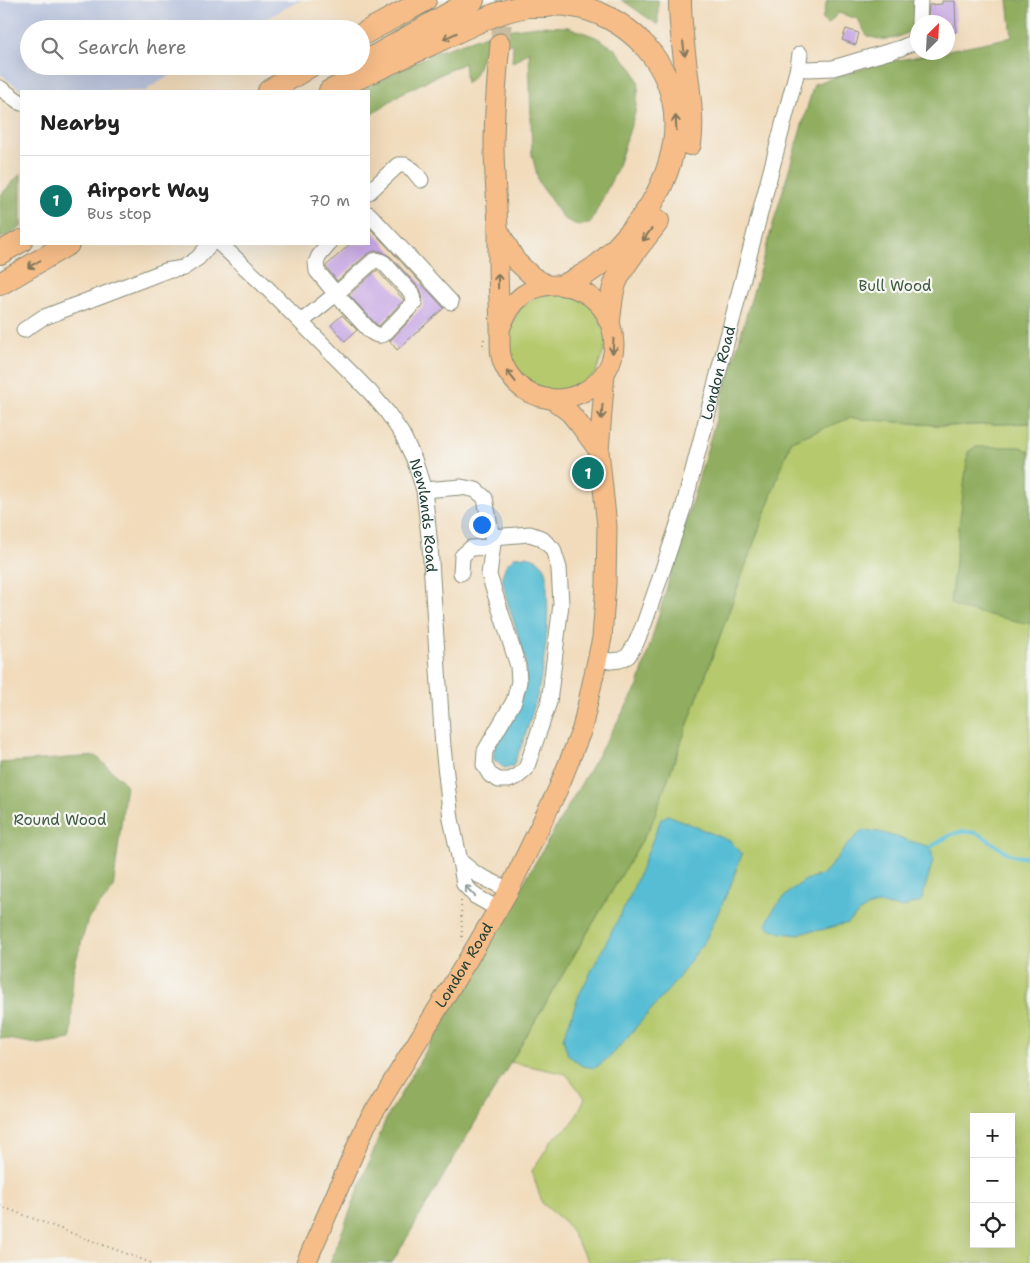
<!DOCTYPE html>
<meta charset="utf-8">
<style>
:root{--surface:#fff;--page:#f2f2f2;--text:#222;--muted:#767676;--line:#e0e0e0;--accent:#0f766e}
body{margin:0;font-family:"Shantell Sans",sans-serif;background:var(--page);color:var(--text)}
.controls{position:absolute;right:15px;bottom:15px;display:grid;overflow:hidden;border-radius:0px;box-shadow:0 5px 20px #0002}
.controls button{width:45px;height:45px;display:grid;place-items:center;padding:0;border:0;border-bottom:1px solid var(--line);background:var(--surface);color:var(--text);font:25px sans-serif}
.compass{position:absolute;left:910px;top:15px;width:45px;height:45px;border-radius:50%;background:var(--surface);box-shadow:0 5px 20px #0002;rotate:24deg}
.you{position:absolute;left:481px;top:524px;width:18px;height:18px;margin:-12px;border:4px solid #fff;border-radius:50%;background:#1a73e8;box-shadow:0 0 0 8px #1a73e833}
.badge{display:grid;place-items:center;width:32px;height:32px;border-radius:50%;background:var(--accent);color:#fff;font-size:16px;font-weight:700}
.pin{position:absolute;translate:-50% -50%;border:2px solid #fff;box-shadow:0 1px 5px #0006}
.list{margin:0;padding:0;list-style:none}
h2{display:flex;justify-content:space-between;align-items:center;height:65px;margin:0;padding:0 20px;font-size:21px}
h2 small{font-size:16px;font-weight:400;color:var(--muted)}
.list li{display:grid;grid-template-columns:32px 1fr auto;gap:15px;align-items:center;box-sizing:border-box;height:90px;padding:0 20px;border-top:1px solid var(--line)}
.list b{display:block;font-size:19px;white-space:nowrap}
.list p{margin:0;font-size:16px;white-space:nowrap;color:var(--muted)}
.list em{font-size:16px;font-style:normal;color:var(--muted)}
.icon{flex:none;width:28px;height:28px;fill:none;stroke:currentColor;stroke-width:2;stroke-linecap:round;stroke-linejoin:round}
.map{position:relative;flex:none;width:1030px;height:1263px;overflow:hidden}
.search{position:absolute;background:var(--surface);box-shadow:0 5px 20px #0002;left:20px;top:20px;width:350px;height:55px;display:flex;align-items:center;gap:12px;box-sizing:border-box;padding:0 18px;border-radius:28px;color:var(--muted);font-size:19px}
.panel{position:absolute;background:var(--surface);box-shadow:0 5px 20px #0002;left:20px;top:90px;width:350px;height:155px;border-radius:0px}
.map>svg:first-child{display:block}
</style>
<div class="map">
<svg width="1030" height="1263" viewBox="0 0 1030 1263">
<rect width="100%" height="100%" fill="#f6f6f2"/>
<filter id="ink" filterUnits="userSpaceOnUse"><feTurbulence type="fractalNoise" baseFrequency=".02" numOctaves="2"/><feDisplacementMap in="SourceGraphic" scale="10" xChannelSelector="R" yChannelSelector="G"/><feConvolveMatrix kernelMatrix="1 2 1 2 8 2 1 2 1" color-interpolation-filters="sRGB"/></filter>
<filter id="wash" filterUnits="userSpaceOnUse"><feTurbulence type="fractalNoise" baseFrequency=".0096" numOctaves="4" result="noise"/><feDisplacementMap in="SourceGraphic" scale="20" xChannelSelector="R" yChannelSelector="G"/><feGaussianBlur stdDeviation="1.12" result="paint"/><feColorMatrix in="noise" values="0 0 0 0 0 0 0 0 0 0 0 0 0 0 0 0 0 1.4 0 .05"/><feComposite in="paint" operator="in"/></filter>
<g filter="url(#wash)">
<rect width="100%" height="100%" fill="#f1dbbb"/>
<!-- industrial -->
<path fill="#bac4de" d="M0,0H302L287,7L250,29H29V66H186L149,88L147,91H22L0,74Z"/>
<!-- green -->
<path fill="#b6c96d" stroke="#6a8350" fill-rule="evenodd" d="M562,291L595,307L608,341L595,374L572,389L545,390L528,382L516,368L512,360L509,351V333L511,324L521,308L535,297Z
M850,418L946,426L1030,423V1263H589L566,1223L542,1203L532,1171L552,1140L573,1123L585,1098L566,1074L511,1062L651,825L791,441ZM974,1117H1011V1244H974Z"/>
<!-- forest -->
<path fill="#90ad60" stroke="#58754a" d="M621,0H658V25L625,2Z
M827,0H918L917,27C899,38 889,43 867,36L858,19L838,13L828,24L822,20Z
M1008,0H1030V423L946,426L850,418L791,441L651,825L392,1263H330L385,1121L638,686L814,84L877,64L936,53L948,52V50L1012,37Z
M537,26L568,27L596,37L615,49L634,71L639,84L635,113L617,169L591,222L580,226L564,219L539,183L532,155L529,51L512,63L513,44L488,41L475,75L466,84L464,63L402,93L369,116V91H361L431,54L498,31Z
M21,173V227L0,239V196Z
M975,447H1021L1030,452V624L957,608L950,603L968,452Z
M96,756L126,784L113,889L88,919L73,971L71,1039L38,1044L0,1038V763Z"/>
<!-- water -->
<path fill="#56bdd4" stroke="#3a7d84" d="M526,556C535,558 540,560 545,568C548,573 547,584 547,590C551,649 537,712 513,766L504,768L494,760V749L526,682L525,658L506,597L502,576L506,565L514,557Z
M668,815L730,841L742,854L730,887L706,939L676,981L612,1055L595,1068L582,1066L568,1055L563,1039L579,995L630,896L661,819Z
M864,830L879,832L931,847L933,860L922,899L919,903L910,904L904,908L877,904L867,907L859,913L848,923L821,930L803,932L799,935L782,933L767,927C767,910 792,888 806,880C811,877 819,877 824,873C839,858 846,842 864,830Z"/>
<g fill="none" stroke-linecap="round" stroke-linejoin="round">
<!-- stream -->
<path stroke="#56bdd4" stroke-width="4" d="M931,847C940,841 951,833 962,832C990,828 1001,863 1030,856"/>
</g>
<g id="blocks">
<!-- building -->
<path fill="#c7a7e5" d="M942,1H955L956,32H948V22H928L929,5L942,4Z
M846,29L859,33L856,45L842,40Z
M369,227L444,308L397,350L390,341L423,306L422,294L420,289L391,257L381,251H374L367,254L337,281L326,267V266L350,244H369Z
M377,270L404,300L379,326L376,324L349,295Z
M342,315L357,330L345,341L331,325Z"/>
</g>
</g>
<g filter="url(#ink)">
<use href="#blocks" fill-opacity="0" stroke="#888c78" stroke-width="1"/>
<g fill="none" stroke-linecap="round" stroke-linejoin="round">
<!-- major-tunnel -->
<path stroke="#c7bba0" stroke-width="19" stroke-dasharray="19 9" stroke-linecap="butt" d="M500,43L505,0"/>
<defs>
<g id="minor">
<path d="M919,22L920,0"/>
<path d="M798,67L807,69L833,68L901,48L912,43L918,33"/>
<path d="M0,88L21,103"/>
<path d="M369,192L398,165H405L413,170L421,180"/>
<path d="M369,214L451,302"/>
<path id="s1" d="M220,244L263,284L370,392L387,412L402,434L414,459L424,490L430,546L443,747L451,819L460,861L464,884L475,896L498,909"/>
<path d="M301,322L336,294L372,262C376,259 379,260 384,263L413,295L414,303L384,334C378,337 375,334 370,331L336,294L317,271L316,263L319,256L329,244"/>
<path d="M24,330L42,318L165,271L183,268L198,258L210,244"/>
<path d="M424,490L461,487L476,490L485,498L493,543L489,575L518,666L519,682L514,701L485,751L484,765L490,775L499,780H509L518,776L526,769L549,702L561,604L559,568L553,549L541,538L530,534L492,537"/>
<path d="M461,573L462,556L471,548L492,547"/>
<path id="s2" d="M597,659L611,661L620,660L628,656L636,643L644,624L659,581L683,509L798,67L800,54"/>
<path d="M460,861L476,874L509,890"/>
</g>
<g id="major">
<path d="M498,229L516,261L532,276L547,285"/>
<path d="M500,329C505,316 511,304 523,295C555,273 600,289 611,326C631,390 541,428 507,371C497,354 501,344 500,327C499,304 498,281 498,259C498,248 498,238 498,228C497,201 494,173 494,145C494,111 497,77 500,43"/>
<path d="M552,399L570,413L579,424L599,451"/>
<path id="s3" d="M306,1263L366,1125L475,948L509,890L558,789L582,729L602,638L606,583L607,526L599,451L605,373"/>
</g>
<path id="highway" d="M680,0C680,27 684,55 688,82C690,102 693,123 690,144
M361,35L425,0
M374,57L473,0
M269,91L310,66
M330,91C363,76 396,60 429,45C460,31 494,11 528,6C534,6 541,6 547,6C553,5 560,4 566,5C596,8 624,23 645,46C687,93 682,151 652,203C647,212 640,220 634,228C623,241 611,255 597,266C587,274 576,279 565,285
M0,253L21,241
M0,284L68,244
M609,319C611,307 611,295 615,284C622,264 645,239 658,221"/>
</defs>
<!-- minor casing -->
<use href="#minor" stroke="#888c78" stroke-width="17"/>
<!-- major casing -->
<use href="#major" stroke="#888c78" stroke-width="21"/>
<!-- highway casing -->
<use href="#highway" stroke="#888c78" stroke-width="24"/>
<!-- path -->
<path stroke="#888c78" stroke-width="2" stroke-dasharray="1 4" stroke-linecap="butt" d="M484,339L483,345L484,349
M461,901L462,936L461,941
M0,1206L151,1263"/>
<!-- minor -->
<use href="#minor" stroke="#fff" stroke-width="15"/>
<!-- major -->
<use href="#major" stroke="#f7bd88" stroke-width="19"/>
<!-- highway -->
<use href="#highway" stroke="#f7bd88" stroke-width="22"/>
</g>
<!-- one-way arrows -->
<defs><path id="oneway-shaft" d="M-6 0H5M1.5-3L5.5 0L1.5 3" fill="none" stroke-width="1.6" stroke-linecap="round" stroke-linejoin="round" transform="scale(1.25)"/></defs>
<g stroke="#80775a">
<use href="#oneway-shaft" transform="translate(450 36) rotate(155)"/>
<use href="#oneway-shaft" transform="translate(684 49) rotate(83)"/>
<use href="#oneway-shaft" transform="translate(676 123) rotate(-93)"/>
<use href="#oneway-shaft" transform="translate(647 235) rotate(126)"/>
<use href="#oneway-shaft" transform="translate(34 264) rotate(150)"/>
<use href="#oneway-shaft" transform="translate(498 281) rotate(-91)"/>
<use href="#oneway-shaft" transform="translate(613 346) rotate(94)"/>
<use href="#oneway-shaft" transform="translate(511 376) rotate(-128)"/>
<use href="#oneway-shaft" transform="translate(602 412) rotate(94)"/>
</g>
<use stroke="#8f9e9a" href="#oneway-shaft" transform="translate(470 891) rotate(-134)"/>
</g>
<g text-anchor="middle" stroke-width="4.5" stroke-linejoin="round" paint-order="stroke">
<!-- park labels -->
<g font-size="15" fill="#3d593f" stroke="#f6f6f2">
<text x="895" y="291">Bull Wood</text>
<text x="60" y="825">Round Wood</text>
</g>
<!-- street labels -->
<g font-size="15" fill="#1f3d34" stroke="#f6f6f2">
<text dy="5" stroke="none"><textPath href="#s2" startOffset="330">London Road</textPath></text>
<text dy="5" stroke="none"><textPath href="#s1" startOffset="349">Newlands Road</textPath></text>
<text dy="5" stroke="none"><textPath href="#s3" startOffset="338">London Road</textPath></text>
</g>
</g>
</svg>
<div class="controls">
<button>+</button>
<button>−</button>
<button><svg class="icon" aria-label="locate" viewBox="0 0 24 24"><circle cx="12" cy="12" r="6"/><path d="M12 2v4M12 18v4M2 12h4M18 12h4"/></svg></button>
</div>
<svg class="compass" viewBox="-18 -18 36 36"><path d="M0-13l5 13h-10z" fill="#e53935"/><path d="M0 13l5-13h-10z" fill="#767676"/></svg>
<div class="you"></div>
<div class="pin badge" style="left:588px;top:473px">1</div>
<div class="search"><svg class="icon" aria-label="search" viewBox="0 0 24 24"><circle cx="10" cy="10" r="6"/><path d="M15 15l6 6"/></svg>Search here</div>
<section class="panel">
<h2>Nearby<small></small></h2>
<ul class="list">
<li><span class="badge">1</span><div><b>Airport Way</b><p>Bus stop</p></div><em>70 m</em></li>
</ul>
</section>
</div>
